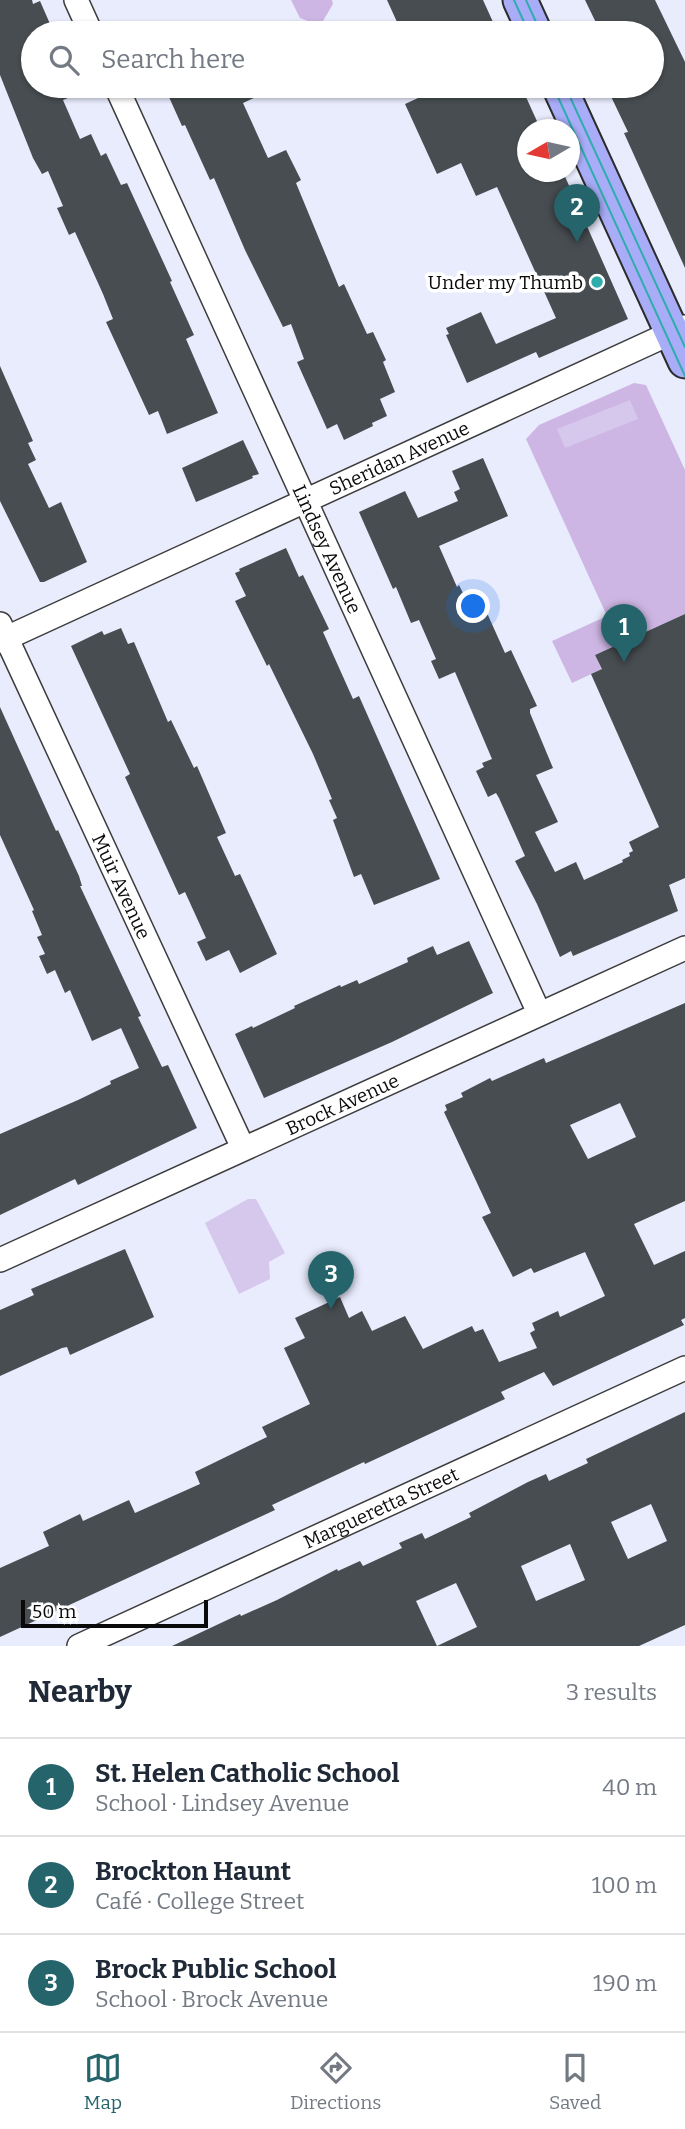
<!DOCTYPE html>
<meta charset="utf-8">
<style>
:root{--surface:#fff;--page:#f2f2f3;--text:#1f2937;--muted:#747a83;--line:#e0e1e3;--accent:#26646c}
body{margin:0;font-family:Bitter,serif;background:var(--page);color:var(--text)}
.compass{position:absolute;left:517px;top:119px;width:63px;height:63px;border-radius:50%;background:var(--surface);box-shadow:0 2px 5px #0004;rotate:261deg}
.scale{position:absolute;left:21px;bottom:18px;width:187px;box-sizing:border-box;padding-left:7px;border:4px solid #0a0a0a;border-top:0;font-size:19px;line-height:24px;white-space:nowrap;color:#0a0a0a;-webkit-text-stroke:5px #fff;paint-order:stroke}
.you{position:absolute;left:474px;top:607px;width:24px;height:24px;margin:-18px;border:5px solid #fff;border-radius:50%;background:#1a73e8;box-shadow:0 0 0 10px #1a73e833}
.badge{display:grid;place-items:center;width:46px;height:46px;border-radius:50%;background:var(--accent);color:#fff;font-size:23px;font-weight:700}
.pin{position:absolute;translate:-50% -58px;filter:drop-shadow(0 2px 4px #0008)}
.pin::after{content:'';position:absolute;top:37px;width:24px;height:21px;background:inherit;clip-path:polygon(0 0,100% 0,50% 100%)}
.list{margin:0;padding:0;list-style:none}
h2{display:flex;justify-content:space-between;align-items:center;height:91px;margin:0;padding:0 28px;font-size:30px}
h2 small{font-size:23px;font-weight:400;color:var(--muted)}
.list li{display:grid;grid-template-columns:46px 1fr auto;gap:21px;align-items:center;box-sizing:border-box;height:98px;padding:0 28px;border-top:2px solid var(--line)}
.list b{display:block;font-size:26px;white-space:nowrap}
.list p{margin:0;font-size:23px;white-space:nowrap;color:var(--muted)}
.list em{font-size:23px;font-style:normal;color:var(--muted)}
.icon{flex:none;width:38px;height:38px;fill:none;stroke:currentColor;stroke-width:2;stroke-linecap:round;stroke-linejoin:round}
.map{position:relative;flex:none;width:685px;height:1646px;overflow:hidden}
.search{position:absolute;background:var(--surface);box-shadow:0 2px 5px #0004;left:21px;right:21px;top:21px;height:77px;display:flex;align-items:center;gap:18px;box-sizing:border-box;padding:0 24px;border-radius:38px;color:var(--muted);font-size:26px}
.sheet{height:385px;background:var(--surface)}
nav{display:flex;justify-content:space-around;align-items:center;box-sizing:border-box;height:98px;border-top:2px solid var(--line);background:var(--surface);font-size:19px;color:var(--muted)}
nav a{display:grid;justify-items:center;gap:4px}
nav .on{color:var(--accent)}
.map>svg:first-child{display:block}
</style>
<div class="map">
<svg width="685" height="1646" viewBox="0 0 685 1646">
<rect width="100%" height="100%" fill="#e9ecfd"/>
<!-- green -->
<path fill="#ceb6e4" d="M291,0H332L333,4L320,26L300,18Z
M634,383L646,385L685,470V614L595,655L602,669L572,683L552,641L607,616L526,439L539,425Z"/>
<!-- pitch -->
<path fill="#d6c7ec" d="M630,400L638,419L565,448L557,429Z
M248,1199H256L285,1253L269,1262L270,1279L239,1294L205,1223Z"/>
<!-- building -->
<path fill="#474d51" fill-rule="evenodd" d="M0,0H32L33,4L40,1L54,33H33V86H97L63,100L80,139L91,134L101,156L106,153L121,185L127,183L172,281L170,282L194,335L186,339L218,413L167,434L158,411L149,415L106,322L113,319L103,294L75,232L69,235L57,208L63,206L48,171L42,174L33,158L0,75Z
M387,0H483L498,33H402Z
M585,0H655L685,62V268L624,133L628,132L606,86H652V33H601Z
M164,86H280L243,103L268,158L286,150L301,180L296,183L339,287L344,284L367,334L373,332L386,360L383,362L395,392L380,399L387,416L372,423L373,426L344,440L337,424L327,429L297,362L304,359L291,324L283,327L245,250L214,178L210,180L185,125L182,126Z
M426,86H521L541,130H528V172H563L628,319L539,358L536,352L467,383L446,335L449,334L446,328L481,312L496,344L556,318L497,187L476,196L461,163L437,174L405,104L429,93Z
M0,366L33,441L28,443L36,460L28,464L49,508L61,502L87,562L44,582H40L0,501Z
M243,440L259,474L252,476L253,478L196,502L182,468Z
M483,458L508,516L439,546L457,587L459,585L466,599L478,593L505,653L511,650L537,706L530,709V713L553,768L536,775L558,822L535,832L555,872L576,862L584,880L623,862L622,860L630,856L629,853L633,851L629,842L659,827L591,674L602,669L595,655L685,614V878L669,885L678,911L573,956L571,951L560,957L537,904L515,861L525,856L499,798L496,793L488,797L476,771L484,767L482,763L492,759L455,672L439,679L431,661L436,659L419,620L411,623L396,587L393,589L359,512L405,491L418,518L458,501L454,492L460,489L452,471Z
M286,548L299,577L303,575L329,629L323,632L353,699L359,696L440,879L374,905L361,874L354,877L333,820L337,818L329,800L332,799L313,754L269,664L267,666L235,601L246,596L235,573L240,571L239,569Z
M121,628L128,644L134,642L168,722L171,720L194,768L197,766L226,833L217,837L235,876L240,874L277,954L240,973L229,950L206,961L197,942L206,938L185,892L179,895L125,777L130,774L71,646L102,631L104,635Z
M0,707L56,831L58,830L79,876L82,886H80L141,1016L138,1017L162,1067L168,1065L197,1128L78,1185L75,1179L0,1215V1134L78,1100L111,1084L110,1081L139,1068L121,1028L92,1041L70,990L65,993L55,970L47,974L39,956L45,954L37,937L42,935L32,911L34,910L0,835Z
M469,941L493,993L392,1042L264,1098L235,1034L252,1026L253,1028L295,1008L294,1006L340,985L341,987L357,980L359,984L408,962L407,958L433,946L437,955Z
M685,1003V1201L634,1224L654,1265L685,1251V1318L681,1320L684,1325L553,1386L544,1372L501,1392L505,1399L365,1464L364,1462L272,1505L275,1510L0,1637V1568L49,1546L43,1532L80,1514L83,1521L129,1500L135,1513L200,1484L195,1472L267,1437L262,1427L310,1404L284,1348L305,1338L295,1318L340,1297L349,1318L362,1311L372,1331L405,1316L423,1349L472,1326L475,1332L483,1329L499,1362L537,1348L530,1333L535,1330L532,1323L558,1311L560,1317L605,1296L585,1252L534,1273L531,1268L513,1277L482,1217L491,1213L444,1112L447,1110L445,1105L463,1097L461,1093L490,1078L492,1081L544,1058L546,1063ZM620,1103L636,1137L588,1159L570,1125Z
M125,1249L154,1317L70,1355L67,1347L62,1348L0,1376V1310L34,1295L31,1289Z
M685,1412V1625L639,1646H172L240,1614L241,1616L277,1600L337,1569L338,1571L360,1561L363,1566L402,1548L399,1543L422,1533L425,1539L471,1517L469,1513L528,1482L546,1474L549,1481L588,1463L586,1459ZM651,1504L667,1541L628,1559L611,1522ZM570,1544L585,1580L536,1601L521,1566ZM456,1583L477,1627L437,1646L416,1601Z"/>
<g fill="none" stroke-linecap="round" stroke-linejoin="round">
<defs>
<g id="minor">
<path d="M76,0L91,33"/>
<path id="s1" d="M116,86L539,1013"/>
<path id="s2" d="M0,624L243,1148"/>
<path id="s3" d="M0,641L684,327"/>
<path id="s4" d="M0,1260L685,948"/>
<path id="s5" d="M79,1646L685,1368"/>
</g>
<path id="secondary" d="M520,0L535,33
M559,86L685,361"/>
</defs>
<!-- minor casing -->
<use href="#minor" stroke="#3d3d3d" stroke-width="26"/>
<!-- secondary casing -->
<use href="#secondary" stroke="#2c2c2c" stroke-width="37"/>
<!-- minor -->
<use href="#minor" stroke="#fff" stroke-width="23"/>
<!-- secondary -->
<use href="#secondary" stroke="#a9adf8" stroke-width="33"/>
<!-- tram -->
<path stroke="#2fadad" stroke-width="2" d="M514,0L529,33
M526,0L541,33
M553,86L685,376
M565,86L685,347"/>
</g>
<!-- markers -->
<circle fill="#2fadad" stroke="#fff" stroke-width="2.5" cx="597" cy="282" r="7"/>
<g text-anchor="middle" stroke-width="7" stroke-linejoin="round" paint-order="stroke">
<!-- poi labels -->
<g font-size="19" fill="#0a0a0a" stroke="#fff" text-anchor="end">
<text x="583" y="289">Under my Thumb</text>
</g>
<!-- street labels -->
<g font-size="19" fill="#0a0a0a" stroke="#fff">
<text dy="7" stroke="none"><textPath href="#s3" startOffset="439">Sheridan Avenue</textPath></text>
<text dy="7" stroke="none"><textPath href="#s1" startOffset="509">Lindsey Avenue</textPath></text>
<text dy="7" stroke="none"><textPath href="#s2" startOffset="289">Muir Avenue</textPath></text>
<text dy="7" stroke="none"><textPath href="#s4" startOffset="376">Brock Avenue</textPath></text>
<text dy="7" stroke="none"><textPath href="#s5" startOffset="332">Margueretta Street</textPath></text>
</g>
</g>
</svg>
<svg class="compass" viewBox="-18 -18 36 36"><path d="M0-13l5 13h-10z" fill="#e53935"/><path d="M0 13l5-13h-10z" fill="#747a83"/></svg>
<div class="scale">50 m</div>
<div class="you"></div>
<div class="pin badge" style="left:624px;top:662px">1</div>
<div class="pin badge" style="left:577px;top:242px">2</div>
<div class="pin badge" style="left:331px;top:1309px">3</div>
<div class="search"><svg class="icon" aria-label="search" viewBox="0 0 24 24"><circle cx="10" cy="10" r="6"/><path d="M15 15l6 6"/></svg>Search here</div>
</div>
<section class="sheet">
<h2>Nearby<small>3 results</small></h2>
<ul class="list">
<li><span class="badge">1</span><div><b>St. Helen Catholic School</b><p>School · Lindsey Avenue</p></div><em>40 m</em></li>
<li><span class="badge">2</span><div><b>Brockton Haunt</b><p>Café · College Street</p></div><em>100 m</em></li>
<li><span class="badge">3</span><div><b>Brock Public School</b><p>School · Brock Avenue</p></div><em>190 m</em></li>
</ul>
</section>
<nav>
<a class="on"><svg class="icon" aria-label="map" viewBox="0 0 24 24"><path d="M3 6l6-2 6 2 6-2v14l-6 2-6-2-6 2zM9 4v14M15 6v14"/></svg>Map</a>
<a><svg class="icon" aria-label="directions" viewBox="0 0 24 24"><path d="M12 3l9 9-9 9-9-9zM9 14v-3h6M13 9l2 2-2 2"/></svg>Directions</a>
<a><svg class="icon" aria-label="saved" viewBox="0 0 24 24"><path d="M7 4h10v16l-5-4-5 4z"/></svg>Saved</a>
</nav>
